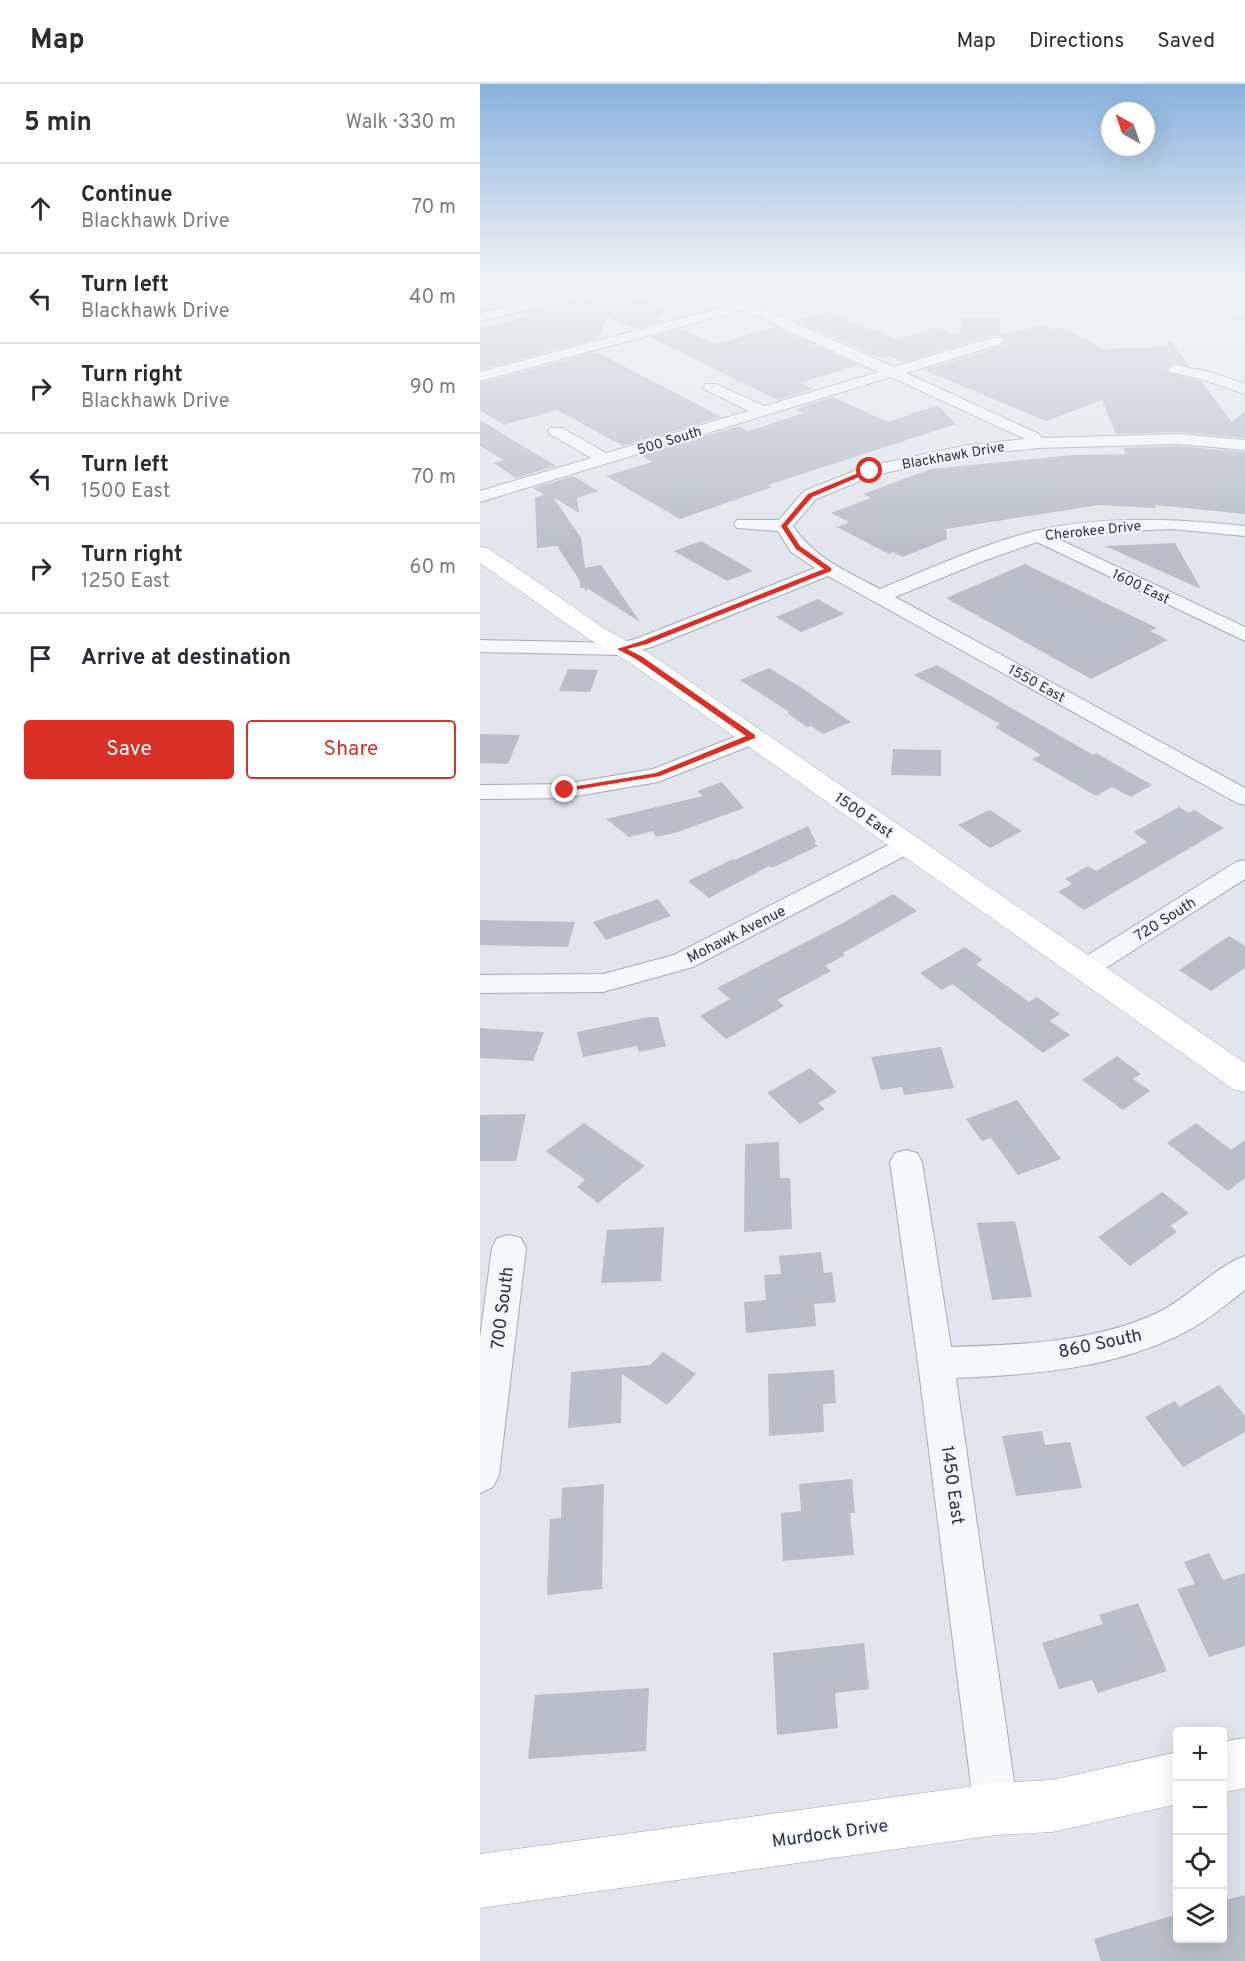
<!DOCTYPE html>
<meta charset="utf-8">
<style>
:root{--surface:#fff;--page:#f7f7f7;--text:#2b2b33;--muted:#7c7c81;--line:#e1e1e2;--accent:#d93025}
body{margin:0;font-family:Overpass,sans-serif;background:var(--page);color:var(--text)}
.controls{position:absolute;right:18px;bottom:18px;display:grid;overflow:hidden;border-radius:6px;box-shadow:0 6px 24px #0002}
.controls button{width:54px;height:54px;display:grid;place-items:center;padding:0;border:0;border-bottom:2px solid var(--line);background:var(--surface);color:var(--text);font:30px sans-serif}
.compass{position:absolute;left:621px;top:18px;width:54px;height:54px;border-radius:50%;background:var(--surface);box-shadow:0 6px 24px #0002;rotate:320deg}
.stop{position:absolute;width:18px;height:18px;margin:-14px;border:4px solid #d93025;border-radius:50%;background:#fff}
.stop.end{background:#d93025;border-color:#fff;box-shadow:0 2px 6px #0008}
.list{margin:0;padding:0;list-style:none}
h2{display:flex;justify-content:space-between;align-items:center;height:78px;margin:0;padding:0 24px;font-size:26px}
h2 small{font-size:20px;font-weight:400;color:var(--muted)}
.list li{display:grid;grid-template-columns:39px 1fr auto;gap:18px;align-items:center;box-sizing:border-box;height:90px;padding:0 24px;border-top:2px solid var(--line)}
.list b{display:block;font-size:22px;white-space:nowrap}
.list p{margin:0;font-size:20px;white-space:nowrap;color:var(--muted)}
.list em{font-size:20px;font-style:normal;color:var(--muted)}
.actions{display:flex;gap:12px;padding:18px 24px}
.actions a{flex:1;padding:14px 0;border:2px solid var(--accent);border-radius:6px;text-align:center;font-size:21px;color:var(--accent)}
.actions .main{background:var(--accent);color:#fff}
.icon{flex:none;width:33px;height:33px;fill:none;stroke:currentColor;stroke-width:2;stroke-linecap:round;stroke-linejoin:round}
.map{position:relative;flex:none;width:765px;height:1877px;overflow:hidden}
header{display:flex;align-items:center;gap:36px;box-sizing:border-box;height:84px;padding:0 30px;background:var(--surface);border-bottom:2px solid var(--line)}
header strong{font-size:28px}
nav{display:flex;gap:33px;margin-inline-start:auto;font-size:21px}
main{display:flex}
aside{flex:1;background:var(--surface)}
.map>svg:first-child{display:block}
</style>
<header>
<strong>Map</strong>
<nav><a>Map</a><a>Directions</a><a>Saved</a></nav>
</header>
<main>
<aside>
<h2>5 min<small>Walk · 330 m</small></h2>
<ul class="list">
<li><svg class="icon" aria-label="ahead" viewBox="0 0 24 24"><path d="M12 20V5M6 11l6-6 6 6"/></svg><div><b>Continue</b><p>Blackhawk Drive</p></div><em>70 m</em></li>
<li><svg class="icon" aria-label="left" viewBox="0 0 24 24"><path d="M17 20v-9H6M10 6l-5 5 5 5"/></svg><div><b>Turn left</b><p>Blackhawk Drive</p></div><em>40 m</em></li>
<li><svg class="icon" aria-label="right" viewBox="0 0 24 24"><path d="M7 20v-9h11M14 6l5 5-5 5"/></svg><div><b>Turn right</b><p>Blackhawk Drive</p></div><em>90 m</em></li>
<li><svg class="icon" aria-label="left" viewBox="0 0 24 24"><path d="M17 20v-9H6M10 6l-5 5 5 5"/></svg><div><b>Turn left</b><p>1500 East</p></div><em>70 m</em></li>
<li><svg class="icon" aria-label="right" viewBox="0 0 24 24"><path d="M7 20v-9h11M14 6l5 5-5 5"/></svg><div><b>Turn right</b><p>1250 East</p></div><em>60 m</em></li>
<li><svg class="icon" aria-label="arrive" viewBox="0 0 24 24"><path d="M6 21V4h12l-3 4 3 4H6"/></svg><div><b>Arrive at destination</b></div></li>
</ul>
<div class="actions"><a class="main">Save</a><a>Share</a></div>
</aside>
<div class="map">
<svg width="765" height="1877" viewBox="0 0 765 1877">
<rect width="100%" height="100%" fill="#e2e5eb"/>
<!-- building -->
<path fill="#b9beca" d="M0,201H94L87,206L30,220L11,209L15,208Z
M116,208L126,212L143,208L189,229L174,233L183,237L153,245L128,233L117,255L0,286V244L53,231L47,228L96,217V220L113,216Z
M347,228L417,255L458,243L479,252L482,234L521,235L519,250L565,241L573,245L581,243L624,265L683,263L691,257L709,282L694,279L686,284L688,289L721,297L752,338L765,327V354L699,348L636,350L622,316L566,337L444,286L522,262L525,256L521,252H510L424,278L410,272L400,274L316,237Z
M295,243L379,281L319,299L333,305L297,316L170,253L202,245L236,260Z
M116,268L242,333L143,362L77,326L24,341L0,326V299Z
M352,313L408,338L458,321L476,340L288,401L292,403L200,435L126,392L172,378L161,371L259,342L269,347L324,329L315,325Z
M0,336L76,382L36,394L13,379L24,376L0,362Z
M699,362L765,368V430L675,421L676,424L619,421L466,445L467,455L423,473L413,468L409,470L357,443L369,438L351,429L391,414L383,410L451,385L594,371L646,370L643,364Z
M93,392L118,407L97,414L99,429L73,413L101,454L105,484L121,481L160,538L107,504V508L104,504H100V497L77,462L57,464L55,414L64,411L53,404Z
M221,457L273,487L247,497L194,467Z
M695,459L721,505L625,462Z
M545,480L677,544L670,547L688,556L611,595L466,514Z
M338,515L364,530L321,548L296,533Z
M457,581L613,671L616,669L672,701L651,713L632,703L616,712L552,675L561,671L515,643L520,640L434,591Z
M289,584L322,604L371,638L343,650L331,642L327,643L307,629L309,628L260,596Z
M88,585L118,586L110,608L79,607Z
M0,650L40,651L28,680L0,679Z
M413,665L461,666V692L411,691Z
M242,698L264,724L198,748L176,753L173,747L149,753L126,735L223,712L217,707Z
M699,723L709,729L714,726L744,744L604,826L578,808L592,800L585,795L608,782L616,787L667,758L654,748Z
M510,726L542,747L510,764L478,741Z
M328,742L336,758L334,759L338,762L292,784L289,782L229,814L208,797L253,775L255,776Z
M413,810L437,827L363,869L365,871L345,882L351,887L297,916L304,922L246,955L220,932L250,915L237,904L363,839Z
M178,815L191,832L126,856L113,838Z
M0,836L95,838L88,863L0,861Z
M749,852L765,862V884L731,907L699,886Z
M485,863L503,876L496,880L549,918L557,913L580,930L570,937L590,951L563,969L472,900L462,906L440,889Z
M169,933H178L186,962L159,968L157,962L103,973L97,948Z
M0,944L64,948L53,977L0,974Z
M461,963L474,1004L424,1011L422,1003L401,1006L391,973Z
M637,972L661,990L653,995L670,1007L643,1026L602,996Z
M330,984L357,1008L338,1019L345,1025L320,1040L287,1009Z
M537,1016L581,1075L538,1091L511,1054L502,1057L486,1035Z
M46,1030L36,1077H0V1031Z
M104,1039L165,1082L118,1119L97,1103L105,1096L66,1067Z
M716,1039L751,1066L765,1056V1094L748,1107L687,1059Z
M299,1058L300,1094H310L312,1145L264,1148L265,1060Z
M682,1108L709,1129L691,1142L697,1148L650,1182L618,1153Z
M535,1137L552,1213L512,1216L497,1139Z
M184,1143L181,1197L121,1199L127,1146Z
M341,1168L344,1189L352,1188L356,1218L334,1220L336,1242L266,1249L264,1218L286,1216L284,1191L301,1190L299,1172Z
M183,1268L216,1290L187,1321L142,1290L141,1339L88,1344L91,1288L170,1281Z
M354,1286L356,1319L343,1320L344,1348L289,1352L288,1290Z
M739,1301L765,1332V1348L703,1383L665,1333L695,1317L699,1323Z
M562,1347L565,1361L590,1358L602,1404L536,1412L522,1352Z
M372,1395L375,1429H370L374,1471L303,1477L301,1429L321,1427L319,1400Z
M124,1400L122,1505L67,1511L70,1435L81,1434L82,1404Z
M729,1469L743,1496L765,1489V1562L729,1573L697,1505L715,1500L704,1478Z
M658,1519L687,1587L618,1609L612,1596L579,1605L562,1559L623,1540L619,1531Z
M384,1559L389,1605L355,1609L358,1644L297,1651L293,1569Z
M169,1604L166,1667L48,1675L55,1611Z
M765,1811V1877H621L614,1855L698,1830V1854H742V1817Z"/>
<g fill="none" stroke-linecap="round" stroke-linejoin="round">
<defs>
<path id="street" d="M99,201L113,202L98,214L0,237V229L88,208Z
M282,213L289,217L277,222L414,283L511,254H521L523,257L521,260L426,289L557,349L563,354L699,350L765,356V366L699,360L559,364L488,371L395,391L336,415L313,442C334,474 368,488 400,505C450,485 502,460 555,447C623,431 696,435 765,442V452L692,445L623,448L578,455L765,543V557L557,458L503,477L415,513L765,704V721L757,719L348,492L172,563L140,571L0,568V556L140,559L158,554L335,484L311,468L298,447L257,444L254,440L257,436H299L324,407L384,383L488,361L545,355L411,293L0,418V407L111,374L70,350L68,347L70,344H82L126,369L269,327L226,306L223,303L226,300H236L284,322L399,288L263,226L0,297V288Z
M695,281L730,288L765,300V310L721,295L690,288L688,285Z
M272,646L280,648L283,653L280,658L178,698L85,714L0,715V701L85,700L173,685Z
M427,754L436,756L439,761L436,766L213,883L123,908L0,909V891L123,890L194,871L418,756Z
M765,776V795L615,891L605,894L595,891L591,885L595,879L756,778Z
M426,1066L437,1069L442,1078L471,1263C540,1261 619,1258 681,1227C710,1212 736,1182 765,1172V1206C747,1220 729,1235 709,1246C639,1284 554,1291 476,1294L538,1725L532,1741L516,1747L500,1741L494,1725L438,1279L410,1078L415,1069Z
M29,1151L41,1154L46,1164L19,1391L13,1403L0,1409V1254L12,1164L17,1154Z"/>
<path id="secondary" d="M0,463L8,464L125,545L167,568L765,979V1008L753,1005L149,578L109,555L0,479Z
M765,1654V1704L742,1709V1658Z
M698,1668V1720L572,1748L516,1751L0,1824V1770L516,1699L572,1696Z"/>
</defs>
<!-- street casing -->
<use href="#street" stroke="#a7abb6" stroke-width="2"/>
<!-- secondary casing -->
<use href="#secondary" stroke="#a7abb6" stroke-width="1"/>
<!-- path -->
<path stroke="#bdc0c7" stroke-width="2" stroke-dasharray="2 2" stroke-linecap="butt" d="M320,201L494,211L765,235
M686,201L750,213
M726,201L750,213L765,216
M301,214L330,203"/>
<!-- street -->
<use href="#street" fill="#f6f7f9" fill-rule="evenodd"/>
<!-- secondary -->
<use href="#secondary" fill="#fff" fill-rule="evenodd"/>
</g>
<!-- sky -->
<linearGradient id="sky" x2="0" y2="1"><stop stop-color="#89b2dd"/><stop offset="0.43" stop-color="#f2f3f6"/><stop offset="1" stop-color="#f2f3f6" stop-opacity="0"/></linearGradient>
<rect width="765" height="464" fill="url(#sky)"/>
<!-- route -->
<path fill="#d93025" d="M388,385L393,387L332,413L307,442L320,462L351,484V487L167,560L147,565L161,572L275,651V654L180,692L82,708V705L85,704L176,689L266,652L156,575L137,565L162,557L344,485L316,465L301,442L328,410Z"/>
<g text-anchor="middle" stroke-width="4.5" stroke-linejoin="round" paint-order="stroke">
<!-- far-street labels -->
<g font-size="14" fill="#293145" stroke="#f2f4f8">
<text transform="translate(189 356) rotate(-17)" y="5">500 South</text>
<text transform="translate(473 371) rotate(-10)" y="5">Blackhawk Drive</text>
<text transform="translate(613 446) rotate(-6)" y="5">Cherokee Drive</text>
<text transform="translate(661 502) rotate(26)" y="5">1600 East</text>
<text transform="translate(557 599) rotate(29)" y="5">1550 East</text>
</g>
<!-- street labels -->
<g font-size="15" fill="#293145" stroke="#f2f4f8">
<text transform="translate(384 731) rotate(35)" y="5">1500 East</text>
<text transform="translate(685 835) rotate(-32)" y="5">720 South</text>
<text transform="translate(256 850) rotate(-27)" y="5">Mohawk Avenue</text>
</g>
<!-- near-street labels -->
<g font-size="18" fill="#293145" stroke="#f2f4f8">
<text transform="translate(22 1224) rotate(-83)" y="6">700 South</text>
<text transform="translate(620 1259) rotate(-12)" y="6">860 South</text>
<text transform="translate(473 1401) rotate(82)" y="6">1450 East</text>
<text transform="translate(350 1749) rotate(-8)" y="6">Murdock Drive</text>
</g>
</g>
</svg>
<div class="controls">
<button>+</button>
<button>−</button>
<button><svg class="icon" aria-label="locate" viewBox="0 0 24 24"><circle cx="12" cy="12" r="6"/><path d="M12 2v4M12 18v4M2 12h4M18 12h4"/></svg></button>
<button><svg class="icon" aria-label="layers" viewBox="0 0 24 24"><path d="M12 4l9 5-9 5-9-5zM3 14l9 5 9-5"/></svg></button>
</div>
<svg class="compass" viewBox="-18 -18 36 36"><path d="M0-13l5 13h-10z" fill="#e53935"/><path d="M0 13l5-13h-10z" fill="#7c7c81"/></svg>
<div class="stop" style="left:390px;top:387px"></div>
<div class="stop end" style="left:85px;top:706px"></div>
</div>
</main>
